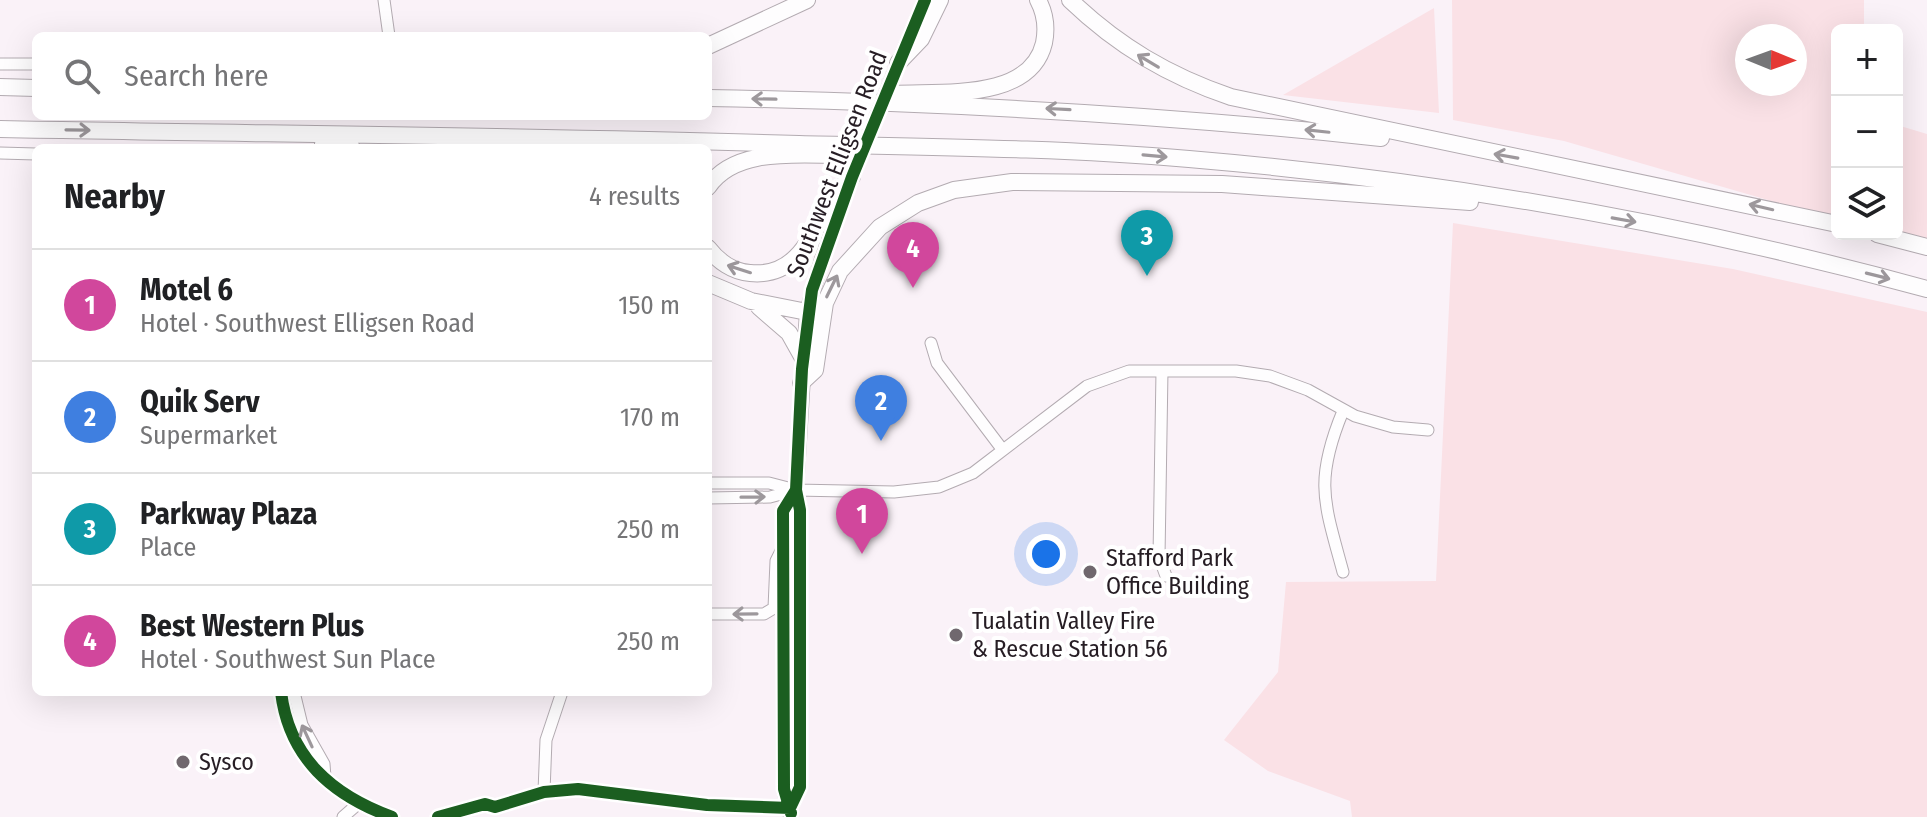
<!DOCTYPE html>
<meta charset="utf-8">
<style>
:root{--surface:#fff;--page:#f6f6f6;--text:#202124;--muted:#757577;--line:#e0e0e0;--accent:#1a73e8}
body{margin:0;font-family:"Fira Sans Condensed",sans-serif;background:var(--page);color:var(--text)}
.controls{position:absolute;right:24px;top:24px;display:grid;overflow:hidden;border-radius:12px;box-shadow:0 8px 32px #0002}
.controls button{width:72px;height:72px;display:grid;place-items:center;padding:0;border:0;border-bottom:2px solid var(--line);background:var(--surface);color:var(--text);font:40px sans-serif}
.compass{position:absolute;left:1735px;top:24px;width:72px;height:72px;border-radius:50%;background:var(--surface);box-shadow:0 8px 32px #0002;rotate:91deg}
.you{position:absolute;left:1046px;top:554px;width:28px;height:28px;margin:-20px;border:6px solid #fff;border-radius:50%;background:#1a73e8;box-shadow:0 0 0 12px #1a73e833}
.badge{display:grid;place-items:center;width:52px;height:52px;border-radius:50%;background:var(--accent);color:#fff;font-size:26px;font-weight:700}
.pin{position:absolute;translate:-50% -66px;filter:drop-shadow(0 2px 4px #0008)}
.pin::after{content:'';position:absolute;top:42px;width:28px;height:24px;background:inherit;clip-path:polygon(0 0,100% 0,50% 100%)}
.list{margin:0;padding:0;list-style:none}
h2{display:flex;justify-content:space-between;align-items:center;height:104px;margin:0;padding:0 32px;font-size:34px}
h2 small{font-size:26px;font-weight:400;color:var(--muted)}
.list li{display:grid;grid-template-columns:52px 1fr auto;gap:24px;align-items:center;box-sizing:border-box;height:112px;padding:0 32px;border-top:2px solid var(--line)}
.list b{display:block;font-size:30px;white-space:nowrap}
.list p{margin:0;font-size:26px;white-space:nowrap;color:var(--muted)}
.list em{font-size:26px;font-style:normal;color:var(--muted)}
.icon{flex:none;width:44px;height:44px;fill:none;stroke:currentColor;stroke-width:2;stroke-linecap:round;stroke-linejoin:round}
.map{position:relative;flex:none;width:1927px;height:817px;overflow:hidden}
.search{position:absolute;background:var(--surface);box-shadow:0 8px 32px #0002;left:32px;top:32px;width:680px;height:88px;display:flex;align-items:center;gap:20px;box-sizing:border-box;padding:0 28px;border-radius:12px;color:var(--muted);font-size:30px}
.panel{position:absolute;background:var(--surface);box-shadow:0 8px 32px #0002;left:32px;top:144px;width:680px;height:552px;border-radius:12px}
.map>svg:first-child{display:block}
</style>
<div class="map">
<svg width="1927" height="817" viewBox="0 0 1927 817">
<rect width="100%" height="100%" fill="#faf2f8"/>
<!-- green -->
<path fill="#fae1e6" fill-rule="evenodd" d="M1452,0H1864V30H1837V220L1564,141L1453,120ZM1747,36H1795V84H1747Z
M1434,8L1439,113L1283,95Z
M1897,125L1927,134V245L1897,234Z
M1453,223L1733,269L1927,312V817H1352L1350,801L1268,771L1224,740L1278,672L1286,582L1436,581Z"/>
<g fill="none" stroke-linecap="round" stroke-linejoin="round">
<defs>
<path id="minor" d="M384,0L389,36
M0,64H36
M0,153L36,154
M931,343L937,363L1002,449
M1162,371L1159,557L1166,576
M708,483H769L796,490L894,492L939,487L973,473L1087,386L1129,371H1236L1270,376L1308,390L1355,416L1393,427L1428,430
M708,498L770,497L796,490
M1343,572C1324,502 1314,481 1343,411
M708,614H764L774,608L776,561L783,547
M281,692C289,758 332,795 392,817
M294,692L302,725L324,764L325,777
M544,792L546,740L562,692
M343,817L359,803
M438,817L485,804L495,807L544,792L578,789L707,805L790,808"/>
<path id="major" d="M900,60L925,0
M790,808L800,787V510L796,490L807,312L822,259L852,177
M790,813L784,789L783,511L796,490"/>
<path id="highway" d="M1070,0C1118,46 1169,76 1231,97L1837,224
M708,46L807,0
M898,63L921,39L940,0
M0,87L36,88
M894,94C940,91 1030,102 1044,43C1047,28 1045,13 1038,0
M708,98C933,102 1157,114 1381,138
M0,129C266,134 533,136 799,144C929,147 1059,148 1189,159C1437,180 1687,223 1927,289
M323,144L352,148
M708,187C736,145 804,156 848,155
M1877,234L1927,247
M708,248C718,261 733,272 750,273C798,278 812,234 831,200C836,191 845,184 852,177
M708,283L751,301L807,312
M759,307L789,333L803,358
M801,383L815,370L825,303L840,271L880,227L918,203L954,190L1012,182L1222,184L1470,202"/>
</defs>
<!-- minor casing -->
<use href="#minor" stroke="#b3abb1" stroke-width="13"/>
<!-- major casing -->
<use href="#major" stroke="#b3abb1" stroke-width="16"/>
<!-- highway casing -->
<use href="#highway" stroke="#b3abb1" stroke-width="18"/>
<!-- minor -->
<use href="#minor" stroke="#fefdfe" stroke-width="11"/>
<!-- major -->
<use href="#major" stroke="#fefdfe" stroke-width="14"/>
<!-- highway -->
<use href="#highway" stroke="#fefdfe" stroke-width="16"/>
<defs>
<path id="major-bridge" d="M852,177L895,72"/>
</defs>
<!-- major-bridge casing -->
<use href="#major-bridge" stroke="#b3abb1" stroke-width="16" stroke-linecap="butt"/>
<!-- major-bridge -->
<use href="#major-bridge" stroke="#fefdfe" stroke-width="14"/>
<defs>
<path id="cycleway" d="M281,692C289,758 332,795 392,817
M790,808L800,787V510L796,490L802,369L812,290L852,177L925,0
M791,813L784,789L783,511L796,490
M438,817L485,804L495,807L544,792L578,789L707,805L790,808"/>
</defs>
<!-- cycleway casing -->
<use href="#cycleway" stroke="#fff" stroke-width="17"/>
<!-- cycleway -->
<use href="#cycleway" stroke="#1b5e20" stroke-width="12"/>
</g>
<!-- one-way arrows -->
<defs><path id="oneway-shaft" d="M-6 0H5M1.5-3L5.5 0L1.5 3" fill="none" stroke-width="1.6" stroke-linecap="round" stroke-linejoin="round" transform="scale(2)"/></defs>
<g stroke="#9d989c">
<use href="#oneway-shaft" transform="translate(1148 61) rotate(-149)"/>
<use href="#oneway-shaft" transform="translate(764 99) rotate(-179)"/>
<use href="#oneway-shaft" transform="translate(1058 109) rotate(-177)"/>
<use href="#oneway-shaft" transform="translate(78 130) rotate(1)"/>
<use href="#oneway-shaft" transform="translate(1317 131) rotate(-174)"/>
<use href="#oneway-shaft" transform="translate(1155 156) rotate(5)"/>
<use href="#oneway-shaft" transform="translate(1506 156) rotate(-170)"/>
<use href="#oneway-shaft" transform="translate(1761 207) rotate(-167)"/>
<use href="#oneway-shaft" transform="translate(1624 220) rotate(10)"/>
<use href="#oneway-shaft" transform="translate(739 269) rotate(-162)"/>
<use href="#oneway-shaft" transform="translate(1878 276) rotate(14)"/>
<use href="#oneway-shaft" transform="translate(832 286) rotate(-64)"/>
<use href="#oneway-shaft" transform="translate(753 497) rotate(-1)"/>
<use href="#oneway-shaft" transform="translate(745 614) rotate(179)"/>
<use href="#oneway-shaft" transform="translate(307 736) rotate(-115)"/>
</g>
<!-- markers -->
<g fill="#70686e" stroke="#fff" stroke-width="3">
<circle cx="1090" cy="572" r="8"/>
<circle cx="956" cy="635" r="8"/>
<circle cx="183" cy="762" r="8"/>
</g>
<g text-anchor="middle" stroke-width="8" stroke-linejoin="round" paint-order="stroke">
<!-- street labels -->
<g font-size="24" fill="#261d24" stroke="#fff">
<text transform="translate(837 164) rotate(-69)" y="8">Southwest Elligsen Road</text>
</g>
<!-- poi labels -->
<g font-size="24" fill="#261d24" stroke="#fff" text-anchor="start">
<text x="1106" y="566">Stafford Park<tspan x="1106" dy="28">Office Building</tspan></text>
<text x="972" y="629">Tualatin Valley Fire<tspan x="972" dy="28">&amp; Rescue Station 56</tspan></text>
<text x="199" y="770">Sysco</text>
</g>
</g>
</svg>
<div class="controls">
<button>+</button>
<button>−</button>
<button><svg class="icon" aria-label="layers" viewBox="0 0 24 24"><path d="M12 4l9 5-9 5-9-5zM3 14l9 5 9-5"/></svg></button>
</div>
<svg class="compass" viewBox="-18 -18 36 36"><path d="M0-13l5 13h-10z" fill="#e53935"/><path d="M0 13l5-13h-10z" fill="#757577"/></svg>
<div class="you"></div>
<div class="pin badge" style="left:862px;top:554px;background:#d1479c">1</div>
<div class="pin badge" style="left:881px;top:441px;background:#3f7fe0">2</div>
<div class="pin badge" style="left:1147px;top:276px;background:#0f9aa8">3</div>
<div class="pin badge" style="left:913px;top:288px;background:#d1479c">4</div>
<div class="search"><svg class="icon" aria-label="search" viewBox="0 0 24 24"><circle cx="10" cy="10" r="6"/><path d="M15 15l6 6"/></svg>Search here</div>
<section class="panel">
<h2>Nearby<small>4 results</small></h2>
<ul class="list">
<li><span class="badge" style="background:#d1479c">1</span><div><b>Motel 6</b><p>Hotel · Southwest Elligsen Road</p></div><em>150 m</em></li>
<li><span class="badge" style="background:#3f7fe0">2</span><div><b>Quik Serv</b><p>Supermarket</p></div><em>170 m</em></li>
<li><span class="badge" style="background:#0f9aa8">3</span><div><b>Parkway Plaza</b><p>Place</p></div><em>250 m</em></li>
<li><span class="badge" style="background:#d1479c">4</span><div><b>Best Western Plus</b><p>Hotel · Southwest Sun Place</p></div><em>250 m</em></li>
</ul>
</section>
</div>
